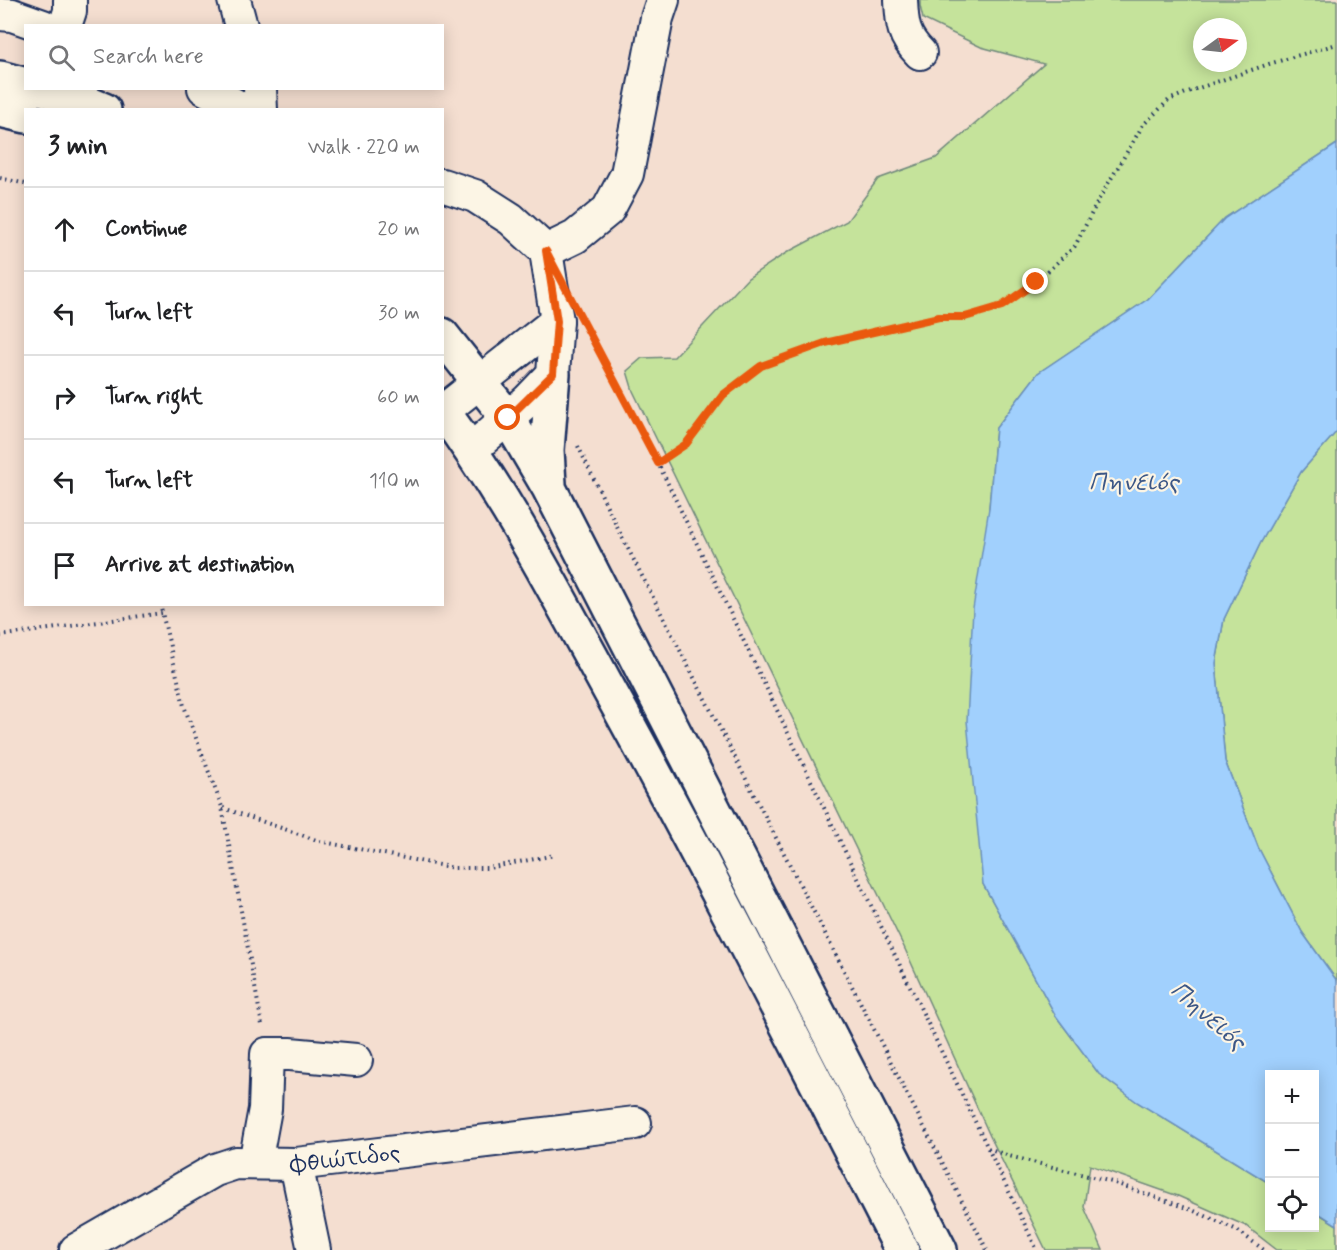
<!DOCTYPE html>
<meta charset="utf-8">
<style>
:root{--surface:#fff;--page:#f6f6f6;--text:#202124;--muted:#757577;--line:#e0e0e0}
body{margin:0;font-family:Mynerve,sans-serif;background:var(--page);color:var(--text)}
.controls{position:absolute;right:18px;bottom:18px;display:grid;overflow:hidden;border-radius:0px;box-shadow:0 3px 15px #0003}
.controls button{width:54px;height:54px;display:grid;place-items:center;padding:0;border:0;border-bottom:2px solid var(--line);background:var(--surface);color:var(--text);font:30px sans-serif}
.compass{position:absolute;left:1193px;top:18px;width:54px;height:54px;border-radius:50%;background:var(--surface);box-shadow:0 3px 15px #0003;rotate:75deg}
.stop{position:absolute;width:18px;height:18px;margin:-14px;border:4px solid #ea580c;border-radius:50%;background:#fff}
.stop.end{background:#ea580c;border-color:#fff;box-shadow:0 2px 6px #0008}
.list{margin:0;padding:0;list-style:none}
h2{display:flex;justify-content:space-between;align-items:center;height:78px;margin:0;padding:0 24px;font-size:26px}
h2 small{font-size:20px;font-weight:400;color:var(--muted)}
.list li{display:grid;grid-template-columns:39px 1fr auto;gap:18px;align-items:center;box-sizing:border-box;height:84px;padding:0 24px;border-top:2px solid var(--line)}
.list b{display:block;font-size:22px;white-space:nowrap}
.list em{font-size:20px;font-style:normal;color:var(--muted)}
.icon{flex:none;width:33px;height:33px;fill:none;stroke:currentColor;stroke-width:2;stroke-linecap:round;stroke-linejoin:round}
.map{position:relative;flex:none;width:1337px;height:1250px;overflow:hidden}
.search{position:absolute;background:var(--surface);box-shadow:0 3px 15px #0003;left:24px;top:24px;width:420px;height:66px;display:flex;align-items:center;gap:15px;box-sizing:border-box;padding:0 21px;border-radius:0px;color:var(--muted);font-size:22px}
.panel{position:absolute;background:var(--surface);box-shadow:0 3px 15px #0003;left:24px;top:108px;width:420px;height:498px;border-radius:0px}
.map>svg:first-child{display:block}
</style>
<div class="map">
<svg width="1337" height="1250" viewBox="0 0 1337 1250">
<rect width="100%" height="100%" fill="#f4ded0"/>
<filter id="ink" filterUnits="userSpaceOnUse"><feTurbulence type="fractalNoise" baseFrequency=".0167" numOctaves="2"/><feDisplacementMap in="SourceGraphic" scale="12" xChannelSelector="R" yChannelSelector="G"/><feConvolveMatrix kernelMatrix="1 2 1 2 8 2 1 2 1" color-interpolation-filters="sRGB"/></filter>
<g filter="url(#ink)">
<!-- green -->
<path fill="#c5e39b" stroke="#70897c" stroke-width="1.5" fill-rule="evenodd" d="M920,0H1337V144L1225,218L1148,299L1038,373L996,428L989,508L983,884L1056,1016L1099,1074L1137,1102L1269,1183L1270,1228H1314L1315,1211L1337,1225V1250H1277L1246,1226L1178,1196L1090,1165L1084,1207L1103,1250H1046L990,1136L904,947L633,391L627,371L642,358L674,357L748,278L786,253L847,221L878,179L936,158L1044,64L981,47L923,19L920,6ZM1202,27H1238V63H1202Z
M1337,431V981L1302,932L1258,847L1225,761L1216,663L1224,619L1260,544L1301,472Z"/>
<!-- water -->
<path fill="#a1d0fd" stroke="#6b90bd" stroke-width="1.5" d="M1337,144V431L1301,472L1260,544L1224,619L1216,663L1225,761L1258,847L1302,932L1337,981V1225L1315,1211L1314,1074H1270L1269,1183L1137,1102L1099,1074L1056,1016L983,884L967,721L973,609L989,508L996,428L1038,373L1148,299L1225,218Z"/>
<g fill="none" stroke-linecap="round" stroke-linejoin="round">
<defs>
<g id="minor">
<path d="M234,0L241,26"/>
<path d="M901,0C902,24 903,36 920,53"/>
<path d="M0,14L12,15L43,26"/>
<path d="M65,26L70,11V0"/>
<path d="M204,88L244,110"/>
<path d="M260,88L261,110"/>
<path d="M442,185L475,196L511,219L546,251L557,321L553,374L528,400L471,450"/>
<path d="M546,251L575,237L608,210L627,174L657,18L663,0"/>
<path d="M443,411L557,321"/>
<path d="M255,1163L265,1109L267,1054H290L356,1060"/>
<path d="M296,1164L314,1250"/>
<path id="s1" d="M76,1250L215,1170L236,1163L296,1164L635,1123"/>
</g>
<path id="highway" d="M0,78L26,85
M40,88L80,100L104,110
M0,110L26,116
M442,335L508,418L549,488L940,1250
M442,410C510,502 562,604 617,704C716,884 808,1067 902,1250
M549,484L547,450L553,374"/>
</defs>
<!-- minor casing -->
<use href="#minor" stroke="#1b2f5e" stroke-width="36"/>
<!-- highway casing -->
<use href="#highway" stroke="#1b2f5e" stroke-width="38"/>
<!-- path -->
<path stroke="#1b2f5e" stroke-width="4" stroke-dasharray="1.5 4.5" stroke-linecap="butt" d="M0,178L26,184
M587,329L658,463L1037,1250
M578,446L618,529L987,1250
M658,463L686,444L723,395L761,366L825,343L939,317H965L1002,306L1036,282L1075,246L1099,199L1143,125L1169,100L1193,90L1269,64L1337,44
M160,604L184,706L222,807L262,1025
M0,636L162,613
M223,808L319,841L454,868H488L555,855
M988,1148L1009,1156L1112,1182L1192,1210L1237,1230L1264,1250"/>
<!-- minor -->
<use href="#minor" stroke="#fcf5e5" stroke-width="32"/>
<!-- highway -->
<use href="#highway" stroke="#fcf5e5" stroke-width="33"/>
</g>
</g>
<g fill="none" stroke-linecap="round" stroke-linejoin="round" filter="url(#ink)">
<!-- route -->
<path stroke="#ea580c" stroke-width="8" d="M508,418L553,374L557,321L546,251L658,463L686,444L723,395L761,366L825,343L939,317H965L1002,306L1036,282"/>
</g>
<g text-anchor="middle" stroke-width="4.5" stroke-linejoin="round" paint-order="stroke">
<!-- street labels -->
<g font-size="24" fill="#1b2f5e" stroke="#fcf5e5">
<text dy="8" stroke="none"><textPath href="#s1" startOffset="292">Φθιώτιδος</textPath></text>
</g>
<!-- water labels -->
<g font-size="26" font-style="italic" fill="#3c5786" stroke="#fcf5e5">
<text x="1134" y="490">Πηνειός</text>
<text transform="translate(1209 1015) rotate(41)" y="9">Πηνειός</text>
</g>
</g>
</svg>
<div class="controls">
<button>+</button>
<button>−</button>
<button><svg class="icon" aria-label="locate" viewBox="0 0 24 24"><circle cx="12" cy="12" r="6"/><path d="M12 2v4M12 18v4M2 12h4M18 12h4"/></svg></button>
</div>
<svg class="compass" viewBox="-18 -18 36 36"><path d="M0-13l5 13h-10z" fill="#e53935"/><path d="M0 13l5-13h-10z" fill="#757577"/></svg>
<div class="stop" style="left:508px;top:418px"></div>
<div class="stop end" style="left:1036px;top:282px"></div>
<div class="search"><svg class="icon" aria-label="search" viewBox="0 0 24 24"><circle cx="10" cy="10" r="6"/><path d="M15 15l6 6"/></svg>Search here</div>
<section class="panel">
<h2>3 min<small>Walk · 220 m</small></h2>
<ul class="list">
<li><svg class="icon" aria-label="ahead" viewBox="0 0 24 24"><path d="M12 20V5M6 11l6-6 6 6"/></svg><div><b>Continue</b></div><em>20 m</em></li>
<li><svg class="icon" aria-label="left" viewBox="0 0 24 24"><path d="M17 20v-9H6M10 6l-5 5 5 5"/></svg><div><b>Turn left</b></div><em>30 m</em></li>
<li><svg class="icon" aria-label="right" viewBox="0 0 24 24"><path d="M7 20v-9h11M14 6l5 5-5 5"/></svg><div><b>Turn right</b></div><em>60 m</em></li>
<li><svg class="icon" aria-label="left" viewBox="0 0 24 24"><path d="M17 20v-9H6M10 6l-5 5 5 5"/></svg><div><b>Turn left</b></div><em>110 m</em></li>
<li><svg class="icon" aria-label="arrive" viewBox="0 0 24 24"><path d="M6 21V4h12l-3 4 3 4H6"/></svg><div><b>Arrive at destination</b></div></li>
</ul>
</section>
</div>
